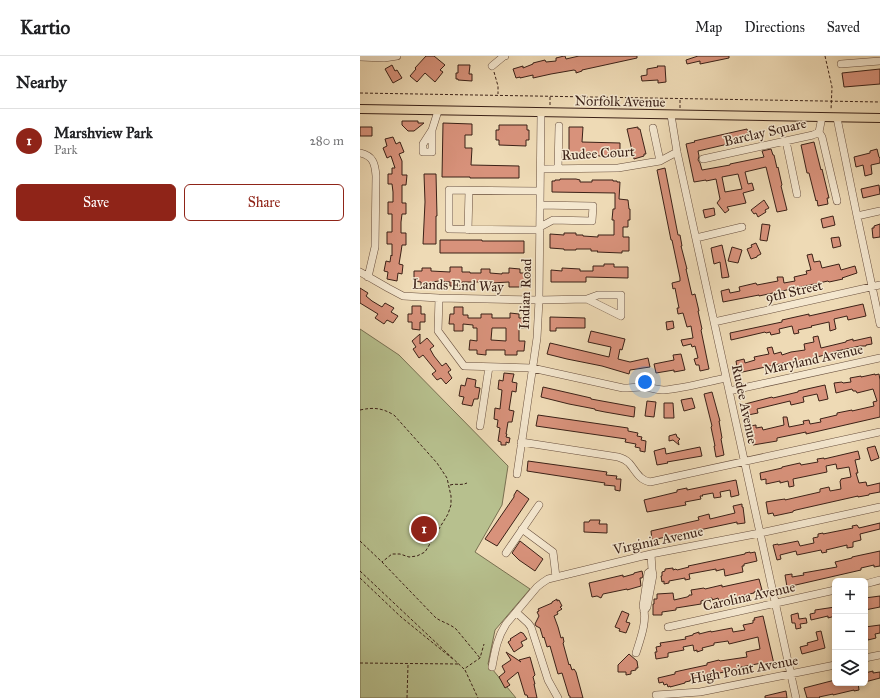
<!DOCTYPE html>
<meta charset="utf-8">
<style>
:root{--surface:#fff;--page:#f6f6f6;--text:#202124;--muted:#757577;--line:#e0e0e0;--accent:#8f2418}
body{margin:0;font-family:"IM FELL Great Primer",serif;background:var(--page);color:var(--text)}
.controls{position:absolute;right:12px;bottom:12px;display:grid;overflow:hidden;border-radius:6px;box-shadow:0 2px 6px #0003}
.controls button{width:36px;height:36px;display:grid;place-items:center;padding:0;border:0;border-bottom:1px solid var(--line);background:var(--surface);color:var(--text);font:20px sans-serif}
.you{position:absolute;left:285px;top:326px;width:14px;height:14px;margin:-10px;border:3px solid #fff;border-radius:50%;background:#1a73e8;box-shadow:0 0 0 6px #1a73e833}
.badge{display:grid;place-items:center;width:26px;height:26px;border-radius:50%;background:var(--accent);color:#fff;font-size:13px;font-weight:700}
.pin{position:absolute;translate:-50% -50%;border:2px solid #fff;box-shadow:0 1px 4px #0006}
.list{margin:0;padding:0;list-style:none}
h2{display:flex;justify-content:space-between;align-items:center;height:52px;margin:0;padding:0 16px;font-size:17px}
h2 small{font-size:13px;font-weight:400;color:var(--muted)}
.list li{display:grid;grid-template-columns:26px 1fr auto;gap:12px;align-items:center;box-sizing:border-box;height:64px;padding:0 16px;border-top:1px solid var(--line)}
.list b{display:block;font-size:15px;white-space:nowrap}
.list p{margin:0;font-size:13px;white-space:nowrap;color:var(--muted)}
.list em{font-size:13px;font-style:normal;color:var(--muted)}
.actions{display:flex;gap:8px;padding:12px 16px}
.actions a{flex:1;padding:9px 0;border:1px solid var(--accent);border-radius:6px;text-align:center;font-size:14px;color:var(--accent)}
.actions .main{background:var(--accent);color:#fff}
.icon{flex:none;width:22px;height:22px;fill:none;stroke:currentColor;stroke-width:2;stroke-linecap:round;stroke-linejoin:round}
.map{position:relative;flex:none;width:520px;height:642px;overflow:hidden}
header{display:flex;align-items:center;gap:24px;box-sizing:border-box;height:56px;padding:0 20px;background:var(--surface);border-bottom:1px solid var(--line)}
header strong{font-size:19px}
nav{display:flex;gap:22px;margin-inline-start:auto;font-size:14px}
main{display:flex}
aside{flex:1;background:var(--surface)}
.map>svg:first-child{display:block}
</style>
<header>
<strong>Kartio</strong>
<nav><a>Map</a><a>Directions</a><a>Saved</a></nav>
</header>
<main>
<aside>
<h2>Nearby<small></small></h2>
<ul class="list">
<li><span class="badge">1</span><div><b>Marshview Park</b><p>Park</p></div><em>280 m</em></li>
</ul>
<div class="actions"><a class="main">Save</a><a>Share</a></div>
</aside>
<div class="map">
<svg width="520" height="642" viewBox="0 0 520 642">
<rect width="100%" height="100%" fill="#eedab5"/>
<filter id="stains"><feTurbulence type="fractalNoise" baseFrequency=".005" numOctaves="4"/><feColorMatrix values="0 0 0 0 .2 0 0 0 0 .09 0 0 0 0 .02 0 0 0 .5 -.17"/></filter>
<radialGradient id="worn" r=".72"><stop offset=".6" stop-color="#630" stop-opacity="0"/><stop offset="1" stop-color="#630" stop-opacity=".3"/></radialGradient>
<!-- green -->
<path fill="#b7c08e" stroke="#797052" d="M0,273L39,299L148,410L142,449L115,496L170,533L135,574L128,608L156,642H0Z"/>
<!-- building -->
<path fill="#d8927b" stroke="#3b2117" fill-rule="evenodd" d="M66,0H74L85,9L80,14L83,16L75,26L65,17L57,26L50,20L56,13L55,12Z
M204,0H205L206,3L219,0H277V2L222,14V15L216,17V15L214,14L191,18L173,22V19L160,22V21L156,22L153,13L163,10V12L173,8V7L185,4L186,6L196,5V2Z
M338,0H369V2L340,8V5L327,8L326,4Z
M32,9L35,15L37,14L42,22L33,27L25,13Z
M98,9H110L109,18H112V25L98,24V23H96V17H98Z
M297,10H305L306,26L298,27V24L282,25L281,20L287,19V13L298,11Z
M520,13V28L484,31L482,17Z
M42,65H58V67H64L54,75H48L42,69Z
M83,67L112,68V79H105V92H112L111,109L159,110V122H110V121H82Z
M139,69H167V74H169V84H166V90L139,89V84H136V74H139Z
M0,71H12V80H0Z
M209,71H223L222,86L260,87V98H257V99H253V100H238L232,99V98H222V100H211V98H209Z
M278,71V73H280L286,98H284V100L274,103L267,73Z
M387,73L389,80L381,82V85L338,95L339,100L338,104L340,107L342,114L370,109V108L404,101L402,95L411,93L413,99H414L417,112L418,111L422,129L421,130L427,154L417,156L406,111L385,116L388,128L392,127L394,134L383,137L386,147L367,151L369,154L365,157L357,147L360,143L356,123L346,125V124L334,126L326,88L335,86L334,85ZM378,118L382,133L365,136L362,121Z
M33,81L36,88L40,86L44,96L39,98L42,105V119H47L46,129H42V147H46V158H42L41,166V177H46V189H42L41,196L39,208L43,209L42,218L38,217L37,225L27,223L28,216L24,215L26,205L30,206L31,199L32,200V188H27V176H32V158H28V146H33V136L32,128H28V118H32V112H35L31,100L27,102L23,92L27,90L25,83Z
M454,86L461,114L462,113L469,142H467L468,148L458,150L457,144L456,145L449,117H447L441,89Z
M517,93L519,101L520,102V107L511,109L512,118L505,120L503,109L496,111L494,101L510,97V95Z
M305,112L318,179H320L322,190H321L327,213H326L332,239L335,238L339,255H338L342,273L341,274L349,313L340,315L339,309H336L334,303L338,302L335,290L332,291L331,288L323,290L321,284L333,282L331,270L327,271L323,257L318,258L317,252H319L315,232L313,233L312,227L320,225V222L312,184H311L297,114Z
M64,118H76L77,160H76V188H63L65,146Z
M200,123H216L220,124V126H232V124H253V125H257V126H260L259,143L268,144L269,153H270V164H268V171H263V181H269V195H262V197L237,196L238,195H231V193H216V194H204V193L190,192V178L204,179V177H216V179H223V180L238,181V179H254V164H252L253,153H255V137L192,136V125H195V124H200Z
M519,129L520,138L503,142L501,133Z
M404,144L409,152L405,154L406,156L398,161L396,157L394,158L391,154Z
M354,152L355,159L345,162L343,154Z
M473,160L475,169L463,172L461,163Z
M402,168L410,169L407,185L400,184Z
M520,168V181L513,182L512,172H514V170Z
M479,181L481,190L473,192L471,182Z
M80,184H122V185H164V197H80Z
M396,187L401,198L397,200V201L391,203L387,193L392,191L391,189Z
M362,189L369,221L362,222L360,206L354,208L351,192Z
M372,191L382,194L378,207L368,205Z
M452,198L454,206L460,205L462,212L479,208L481,214L495,210L497,217L482,222L483,223L469,226L468,225L399,240V239L363,246L361,235L369,233L370,237L380,235L379,231L396,227L397,229L418,225L417,221H423L424,227L435,225L434,221L447,218L446,215L451,214L447,199Z
M244,208H254V211H268V222L226,221V226H191V214L202,215V212L220,213V215H233V210H244Z
M90,211H102V216H110V217H121V213H130V217L142,218V217H149V212L160,213V217H168V227H160V231H149V226L131,227L130,231H121V226H102V230H90V226L79,225L72,226L71,230H61V226L54,225V215H62V212H71V215L90,216Z
M0,232L8,237L6,240L12,245L22,251L25,247L34,252L31,256L38,260L33,267L27,264L24,268L15,262L18,258L0,247Z
M503,248L506,260L488,264L487,260L474,263L476,273L470,275L469,266L451,270L452,271L438,274L439,277L434,278L432,270L419,273L420,277L411,279L410,276L406,277L405,276L371,284L370,277L422,266V264L449,258V260Z
M52,250H61V258H65V266H60V274L52,273V266H48V258H52Z
M94,251H103V259H108V262H121V258H132V262H150V257L159,258V262H167V272H159V285H165L164,295H157V299H145V294H126V299L117,298V294H109L110,284L117,285V272H113V269L103,268V275H94V268H89L90,258H94ZM132,272H146V285L131,284Z
M190,261L225,262V272H196V275H190Z
M313,265L314,272L307,274L306,266Z
M231,275L265,283L262,294L260,293L258,303L270,306L288,302L290,311L270,314L269,318L242,310L207,303L187,298L190,287L249,301L251,291L228,286Z
M60,278V288L67,282L74,290L70,293L74,300L82,310L86,307L91,314L88,316L92,322L86,328L81,322L77,324L72,318L76,315L63,299L59,302L53,293L56,291L52,285Z
M458,280L461,292L486,286V285L493,283V285L511,281L512,288L506,289V290H500L477,295L451,303L434,306L433,305L378,317L376,305L384,303L385,307L395,304L394,301L409,298L407,292L412,291L414,298L421,296L422,299L431,296L445,294L444,288L454,286L453,281Z
M321,298L325,314L314,316V314L296,317L294,308L314,304L313,299Z
M144,317L154,318L152,326L157,327L156,336L152,335L149,354L154,355L152,366H148L146,378H147L146,381L150,382L149,387L146,386V389H141V386L138,385L140,372L137,371L138,364L134,363L135,352L140,353L142,334L138,333L139,324L143,325Z
M515,318V319L519,318L520,324V361L446,378V376L417,382V385L393,389L390,375H391L390,370L396,369V372L402,371L403,374L424,369L423,361H427L429,371L444,368L443,365L449,364L450,368L461,366L460,363L477,359V357L492,354V355L514,350L513,346L517,345L513,333L497,337L496,335H493L492,333L476,337L474,327L482,326L483,327L491,326L490,322L501,320V321Z
M107,322L116,324L115,331L120,332L118,343H114L112,350L102,348L104,341L99,340L101,329L105,330Z
M465,329L468,343L459,345L457,338L443,341L444,346L431,349L430,345L397,353L398,357L388,359L385,348L412,341L413,342L438,336V335Z
M183,331L231,342V343L275,351L274,361L245,356L235,354V353L209,348L181,341Z
M352,336L360,365H359L362,382L361,383L364,399L356,401L354,390H355L351,371L352,370L344,338Z
M332,342L335,352L324,355L321,344Z
M287,345L296,346L294,361L285,360Z
M304,347H313L314,362H304Z
M178,359L268,372V375L278,377L277,380L282,381L281,384L286,385L285,396L280,395V392L275,391L276,388L265,386L266,383L176,370Z
M316,378L317,381L320,383L318,385L319,389L313,384L309,385V380Z
M515,390L519,402L511,405L507,392Z
M340,391L342,400L307,406L308,407L297,409L294,395L305,392L306,398Z
M498,395L500,403L495,404L498,417H496L499,427L506,426L507,430L520,427V436L509,438V439L498,441V440L436,454L433,455V456L414,460L413,457L408,458L406,446L418,444L425,443V444L460,436V433L469,431L470,435L481,433L480,425L481,424V423L491,421L489,411L477,413L476,408L466,410L467,416L433,423L434,430L429,431L428,425L420,427V425L406,428V423L401,424L400,417L422,412V411L440,407L441,409L458,406L457,403L464,402V403Z
M168,405L247,416L246,419L257,420L256,423H261L260,435L255,434V430L244,429L245,427L167,415Z
M376,424L379,439L371,441L370,434L360,436L361,441L354,442L353,437L342,439L343,440H340L341,443L325,446L326,449L287,456L284,444L317,436V434L327,432V434Z
M157,434L169,443L137,490L125,483L154,441V439Z
M382,448V451H383L385,467L377,468V466L292,484L291,475L339,464L338,461L349,458L350,463L375,457L373,450Z
M230,464H240L239,468H247V477L224,476V466H229Z
M520,467V473L500,478L501,484L493,486V491L487,492V489L466,494L467,496L462,497L461,494L437,499L436,495L420,499L421,503L417,504L413,489L418,488V489L438,485L440,490L454,487L453,482L458,481V478L463,477V478L493,472L492,470L497,469L499,472Z
M160,485L183,503L175,515L159,504L152,497Z
M520,495V510L514,511V509L501,512V514L427,531L425,519L432,518V521L444,519L443,517L477,511L475,506L492,502V501Z
M390,496V497L395,496L397,505L384,508V510H382L383,516L365,520L364,513L356,515V513L329,518L330,523L325,524V522L309,525V527L304,528V525L302,526L301,520H302V516L305,515V513L313,512V514L316,513L317,514L329,511L328,510L333,509L385,498V497Z
M282,515L283,520L282,522H280L281,530L267,534V533L243,538L241,542L237,540L232,541L229,527L263,519V521L274,518V517Z
M399,523L402,534L394,536V537L359,545L358,542L352,544V542L341,545V548L316,552V554L302,556V559H293V548H294V543H297V538L313,537L314,544L327,541L329,540V539H332L331,534L344,532L345,533L362,529V531Z
M520,540V551L505,554V542Z
M197,543V545L199,544L202,550L200,551L202,553L197,556L198,558L194,560L198,571L201,582L203,581L204,586L203,587L209,609L210,608L212,614L214,613L216,616L223,642H210V640H209L202,617L198,618L190,590L187,591L184,581L183,582L180,572L176,570L175,568L179,560L177,556L179,555L178,553L192,547V546Z
M475,551V560L468,562V560L451,564L450,558L455,557V554Z
M262,555L269,558L266,566L270,567L266,577L259,575L260,573L255,571Z
M438,557L439,563L446,562L447,567L440,568L441,572L436,573L435,567H432L431,559Z
M403,560L414,608L402,610V607L381,611V612L351,619V618L341,620L342,621L330,624V625L325,626V627L310,631V630L308,631L307,628L304,629L303,626L299,627L298,622L315,618V616L319,615L347,609V607L359,604L360,605L387,601L386,596L400,593L398,581L369,588L368,585L354,587V589L342,592L343,594L337,596V594L334,595L333,589L323,591L324,594L308,597V601L296,603L295,596H297L296,591L301,590L300,587L326,583L325,581L333,579V578L339,576V578L351,575V576L372,572L373,576L385,574L383,569L393,567V564H395L394,562Z
M520,569V577L515,578L516,582L508,584L505,571Z
M461,575L465,592L442,598L440,591L448,589L447,587L458,584L456,576Z
M161,576L162,577H163L167,583L161,586L163,590L154,596L148,586L151,584L150,583Z
M146,596L161,606L159,604L170,601L175,619L173,621L175,628H174L177,642H168L167,639H165L158,616L147,625L150,629L145,632L139,621L145,616L142,610L151,604Z
M269,598L277,605L278,612H276V614L271,615V618L266,619V616H258V609Z
M513,615V617L520,616V622L505,626V617Z
M475,624V627H498L499,634L494,635V634L473,639V638L459,641L460,642H447L444,632Z
M426,635L427,642H405V640Z"/>
<g fill="none" stroke-linecap="round" stroke-linejoin="round">
<defs>
<path id="minor" d="M0,1L24,2L37,0
M481,8L520,5
M132,10L144,0H145
M311,59L317,96L436,642
M477,62L497,160L520,268
M293,72L300,105
M72,74V96H63V88L72,74L78,55
M459,76L462,81L477,145
M426,85L437,138
M0,97C13,100 15,107 16,120L15,191L8,221
M343,103L453,79L459,76L462,61
M181,113L258,112L300,105L317,96
M198,113L199,70
M497,160L520,155
M180,171L193,164L232,165L233,150L180,149
M108,174L109,135
M180,174L89,173V134L180,135
M336,182L382,171
M0,216L28,232L43,240L79,242L179,244L227,243L261,260V239H238L227,243
M79,242L78,275L104,310L172,312L263,332C270,332 276,331 282,331C290,331 296,334 304,334C325,332 346,326 366,322
M354,266L520,229
M369,335L520,302
M120,370L129,311
M161,386L258,401C262,402 266,404 269,407C276,415 279,424 290,426L520,376
M157,418L177,282L179,244L181,57
M162,473L193,496L196,521
M146,497L179,449
M505,528L520,524
M284,555L287,551L293,519L292,514L291,498
M156,556L168,567L171,571L188,624L198,642
M308,571L475,534
M276,597C280,584 288,564 283,550L288,517L292,514
M505,602L520,599
M132,611C135,595 137,582 146,568L177,531L182,527L188,523L291,498L400,477L520,451
M296,639L340,636L475,609"/>
<path id="major" d="M0,53L520,62"/>
</defs>
<!-- minor casing -->
<use href="#minor" stroke="#684f3e" stroke-width="8"/>
<!-- major casing -->
<use href="#major" stroke="#3b2117" stroke-width="10"/>
<!-- path -->
<path stroke="#3b2117" stroke-width="1" stroke-dasharray="3 2" stroke-linecap="butt" d="M465,0L472,31L471,54
M134,16L138,30V38
M0,37L520,46
M190,49V41
M320,52V43
M0,354C14,351 22,352 34,359L77,407L87,422L91,440V449L88,458L65,496L57,500L49,501L40,498H32L22,506
M90,429C97,427 100,430 107,427
M0,485L22,506L76,562C82,566 90,568 96,573L120,602
M0,515L104,613L120,602L124,588
M0,522L41,561L94,604
M0,607L99,608
M105,614L118,642
M47,642L48,609"/>
<!-- minor -->
<use href="#minor" stroke="#f4e7cf" stroke-width="7"/>
<!-- major -->
<use href="#major" stroke="#eedab5" stroke-width="8"/>
</g>
<g text-anchor="middle" stroke-width="3" stroke-linejoin="round" paint-order="stroke">
<!-- street labels -->
<g font-size="14" fill="#3b2117" stroke="#f4e7cf">
<text transform="translate(260 45) rotate(1)" y="5">Norfolk Avenue</text>
<text transform="translate(405 76) rotate(-13)" y="5">Barclay Square</text>
<text transform="translate(238 97) rotate(-3)" y="5">Rudee Court</text>
<text transform="translate(98 229) rotate(2)" y="5">Lands End Way</text>
<text transform="translate(434 235) rotate(-13)" y="5">9th Street</text>
<text transform="translate(165 238) rotate(-88)" y="5">Indian Road</text>
<text transform="translate(453 303) rotate(-12)" y="5">Maryland Avenue</text>
<text transform="translate(385 348) rotate(78)" y="5">Rudee Avenue</text>
<text transform="translate(298 484) rotate(-12)" y="5">Virginia Avenue</text>
<text transform="translate(389 540) rotate(-12)" y="5">Carolina Avenue</text>
<text transform="translate(384 613) rotate(-10)" y="5">High Point Avenue</text>
</g>
</g>
<rect width="100%" height="100%" filter="url(#stains)"/>
<rect width="100%" height="100%" fill="url(#worn)"/>
</svg>
<div class="controls">
<button>+</button>
<button>−</button>
<button><svg class="icon" aria-label="layers" viewBox="0 0 24 24"><path d="M12 4l9 5-9 5-9-5zM3 14l9 5 9-5"/></svg></button>
</div>
<div class="you"></div>
<div class="pin badge" style="left:64px;top:473px">1</div>
</div>
</main>
